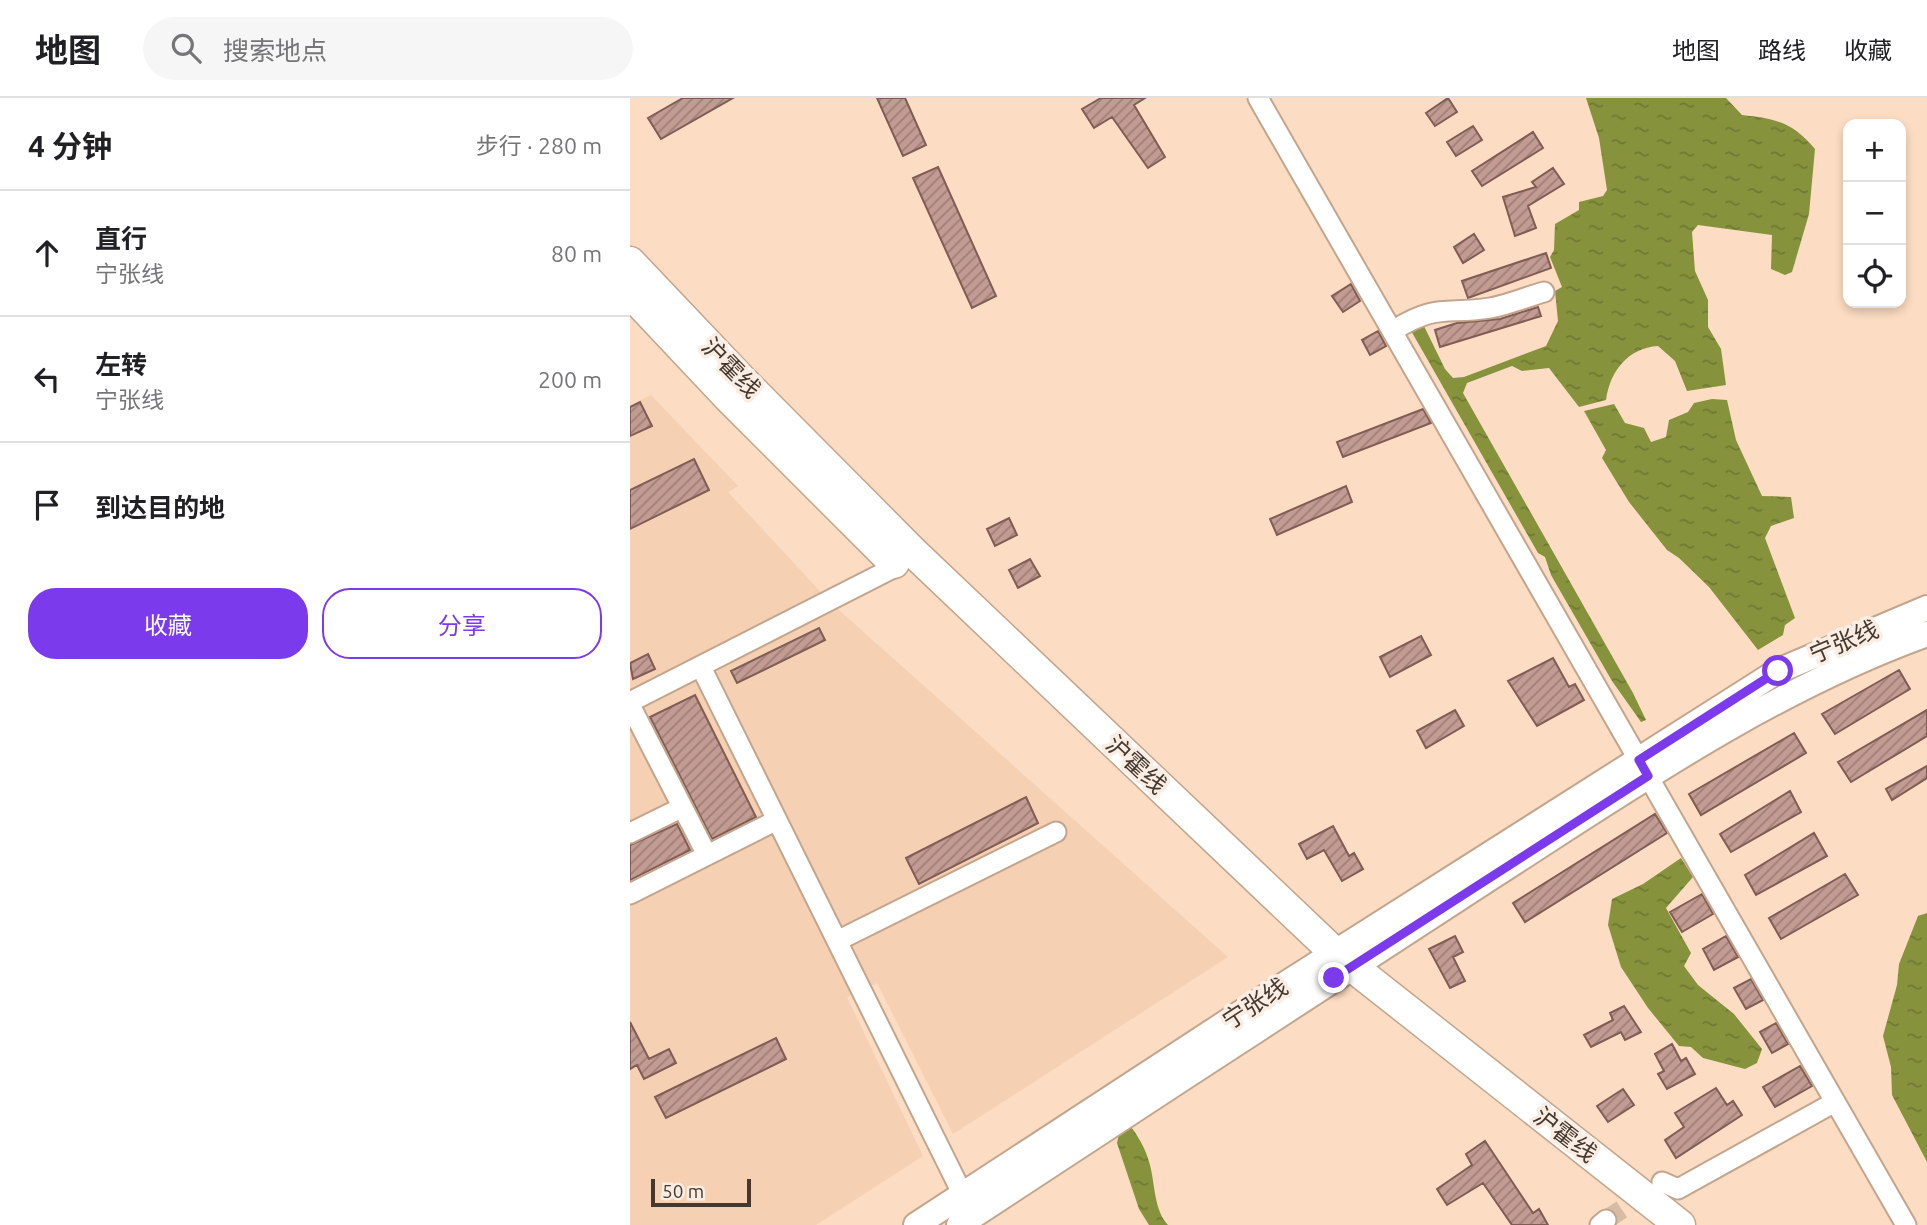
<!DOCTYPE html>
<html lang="zh">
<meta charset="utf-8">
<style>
:root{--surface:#fff;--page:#f6f6f6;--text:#202124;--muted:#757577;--line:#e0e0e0;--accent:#7c3aed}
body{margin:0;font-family:Ubuntu,"Noto Sans SC",sans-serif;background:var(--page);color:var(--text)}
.controls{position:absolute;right:21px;top:21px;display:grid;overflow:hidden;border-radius:14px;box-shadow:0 4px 10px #0003}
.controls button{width:63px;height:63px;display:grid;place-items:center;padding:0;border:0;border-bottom:2px solid var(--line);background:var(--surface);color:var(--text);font:35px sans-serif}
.scale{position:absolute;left:21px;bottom:18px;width:100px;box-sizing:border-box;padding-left:7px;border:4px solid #45382e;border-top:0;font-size:19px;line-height:24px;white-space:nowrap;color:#45382e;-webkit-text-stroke:5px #faede3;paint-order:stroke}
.stop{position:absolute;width:21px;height:21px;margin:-16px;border:5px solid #7c3aed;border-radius:50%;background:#fff}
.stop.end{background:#7c3aed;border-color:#fff;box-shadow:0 2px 7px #0008}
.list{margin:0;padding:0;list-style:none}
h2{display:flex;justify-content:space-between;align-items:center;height:91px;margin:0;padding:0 28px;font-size:30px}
h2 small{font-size:23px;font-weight:400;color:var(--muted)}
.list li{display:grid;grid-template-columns:46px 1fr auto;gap:21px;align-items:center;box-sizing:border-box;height:126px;padding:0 28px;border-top:2px solid var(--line)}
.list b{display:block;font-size:26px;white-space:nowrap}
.list p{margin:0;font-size:23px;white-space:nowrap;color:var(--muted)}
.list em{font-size:23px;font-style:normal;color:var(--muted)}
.actions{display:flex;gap:14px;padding:21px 28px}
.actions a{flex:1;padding:16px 0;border:2px solid var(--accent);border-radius:28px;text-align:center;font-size:24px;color:var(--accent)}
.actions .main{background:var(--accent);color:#fff}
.icon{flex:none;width:38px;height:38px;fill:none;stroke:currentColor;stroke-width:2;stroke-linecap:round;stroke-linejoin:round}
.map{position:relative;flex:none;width:1297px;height:1127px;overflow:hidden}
header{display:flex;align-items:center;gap:42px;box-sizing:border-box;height:98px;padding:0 35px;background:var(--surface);border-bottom:2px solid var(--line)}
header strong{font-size:33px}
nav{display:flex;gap:38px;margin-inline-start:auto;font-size:24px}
.search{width:490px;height:63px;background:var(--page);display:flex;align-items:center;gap:18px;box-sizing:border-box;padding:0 24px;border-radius:38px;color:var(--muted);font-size:26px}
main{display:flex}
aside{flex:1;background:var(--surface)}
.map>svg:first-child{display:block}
</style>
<header>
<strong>地图</strong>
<div class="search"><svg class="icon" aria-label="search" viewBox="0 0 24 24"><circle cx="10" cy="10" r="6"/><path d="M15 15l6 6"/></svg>搜索地点</div>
<nav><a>地图</a><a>路线</a><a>收藏</a></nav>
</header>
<main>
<aside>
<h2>4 分钟<small>步行 · 280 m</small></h2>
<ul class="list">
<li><svg class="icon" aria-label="ahead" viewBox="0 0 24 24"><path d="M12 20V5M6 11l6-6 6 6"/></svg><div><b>直行</b><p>宁张线</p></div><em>80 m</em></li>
<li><svg class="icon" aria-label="left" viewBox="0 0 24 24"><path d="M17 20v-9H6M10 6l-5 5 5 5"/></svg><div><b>左转</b><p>宁张线</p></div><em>200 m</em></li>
<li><svg class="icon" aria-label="arrive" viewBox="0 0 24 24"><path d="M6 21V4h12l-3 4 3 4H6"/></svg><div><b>到达目的地</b></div></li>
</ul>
<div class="actions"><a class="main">收藏</a><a>分享</a></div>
</aside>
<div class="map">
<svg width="1297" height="1127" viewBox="0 0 1297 1127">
<defs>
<pattern id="water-ripples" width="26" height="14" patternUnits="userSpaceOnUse" patternTransform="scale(1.75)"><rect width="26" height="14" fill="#86933c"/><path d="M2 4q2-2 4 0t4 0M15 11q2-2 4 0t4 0" fill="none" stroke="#6f7933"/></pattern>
<pattern id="building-hatch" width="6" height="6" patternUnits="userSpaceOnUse" patternTransform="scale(1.75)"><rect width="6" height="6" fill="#c29b92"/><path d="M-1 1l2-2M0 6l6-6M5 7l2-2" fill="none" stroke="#9f7f78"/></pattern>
</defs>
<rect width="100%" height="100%" fill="#fcdcc2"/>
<!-- built -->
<path fill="#f6d0b2" d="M21,297L108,388L98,394L200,504L598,859L323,1036L247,885L217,899L293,1058L186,1127H0V307Z"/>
<!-- water -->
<path fill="url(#water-ripples)" d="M956,0H1096L1112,17C1147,21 1162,24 1185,51L1179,116L1162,174L1155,177L1141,171L1142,137L1068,127L1062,134L1065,173L1078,202V229L1091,251L1096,287L1057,293L1045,263L1028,248C998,250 980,273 976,302L949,309L919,270L892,273L882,268L837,285L833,295L1003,595L1016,622L1011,624L982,583L921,477L915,459L908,455L780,231L792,224L815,271L823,280L834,279L916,248L928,223L925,193L932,189L920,159L924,152L925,126L949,112V104L973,98L977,92L969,40Z
M1082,301L1097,302L1106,342L1132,398L1161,399L1164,420L1141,428L1135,440L1165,520L1155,527L1153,537L1128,552L1079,489L1049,460L1037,452L999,404L972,360L976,352L954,313L984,306L995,325L1014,330L1021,344L1036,339L1039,322L1058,314L1064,305Z
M1051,760L1063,779L1036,810L1061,855L1054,868L1068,887L1104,916L1132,951L1127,965L1115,971L1073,960L1061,949L1049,948L1018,910L991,869L978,827L982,801L1013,786Z
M1297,815V1064L1262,997L1261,969L1253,938L1267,887L1269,866L1288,818Z
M499,1026C509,1039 516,1052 520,1067C525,1086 524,1112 538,1127H519L509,1111L487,1045L490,1030Z"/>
<!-- building -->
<path fill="url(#building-hatch)" stroke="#805c54" stroke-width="2" d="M53,0H103L31,41L18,20Z
M247,0H275L296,47L273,58Z
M471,0H515L504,7L535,59L518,70L482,19L464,30L452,11Z
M818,0L827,14L805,28L796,15Z
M843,28L852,42L826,58L817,44Z
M903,34L913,50L852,88L842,73Z
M308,69L366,198L342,210L283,80Z
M923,70L934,86L898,108L906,130L885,138L873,99L906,89L902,84Z
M844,136L854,152L833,165L824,149Z
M916,155L921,170L838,200L832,183Z
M721,186L730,203L713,214L702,198Z
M908,209L911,218L810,249L805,232L827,225L870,221Z
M748,233L756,248L740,257L732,242Z
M10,304L22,328L0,338V309Z
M793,311L801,325L713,359L707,344Z
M64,361L79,392L0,431V392Z
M716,388L722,404L647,437L640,421Z
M379,420L387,437L365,448L357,431Z
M400,461L410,478L388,490L379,472Z
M189,530L195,542L107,585L101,573Z
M791,538L801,557L760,579L750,559Z
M18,556L25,571L3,581L0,565Z
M923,560L939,589L945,586L954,602L907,628L878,583Z
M1269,572L1280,591L1205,636L1192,616Z
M65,597L126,719L82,741L20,619Z
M825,612L834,628L796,650L787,633Z
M1297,612V638L1221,684L1208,664Z
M1164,635L1176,655L1071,717L1059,696Z
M1297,668V680L1262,702L1256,691Z
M1160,693L1171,714L1101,754L1090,736Z
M396,699L408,725L289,786L276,760Z
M1025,716L1037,735L895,824L883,805Z
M47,726L60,752L0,782V747Z
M703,728L719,758L724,755L733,771L712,783L694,752L677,761L669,746Z
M1184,735L1197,758L1126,797L1115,777Z
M1215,776L1228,797L1151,841L1139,820Z
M1072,796L1083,816L1052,834L1040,814Z
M825,838L833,854L823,859L835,883L820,890L799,851Z
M1096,838L1108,859L1084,872L1073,851Z
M1121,881L1133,902L1116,911L1104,890Z
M994,908L1011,934L995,942L991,934L961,949L954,937L983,922L980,915Z
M0,924L19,961L39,951L46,965L14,981L7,967L0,971Z
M1146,925L1158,946L1142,955L1130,934Z
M146,940L156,961L36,1020L25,999Z
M1042,946L1051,963L1056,960L1065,976L1037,991L1028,976L1034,973L1025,956Z
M1170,968L1182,988L1145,1009L1133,989Z
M1086,990L1097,1007L1103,1003L1112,1017L1046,1060L1035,1042L1054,1029L1045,1015Z
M993,991L1004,1007L978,1024L967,1008Z
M855,1043L903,1115L909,1111L918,1127H882L853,1085L817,1107L807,1091L842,1067L836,1056Z"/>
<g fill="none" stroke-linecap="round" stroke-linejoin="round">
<!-- minor-tunnel -->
<path stroke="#d7bba4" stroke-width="19" stroke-dasharray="19 10" stroke-linecap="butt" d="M976,1122L1022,1091"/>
<defs>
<path id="minor" d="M628,0L1276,1127
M764,232C808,205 815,217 860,210C878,207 896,199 914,194
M71,569L333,1097
M0,604L267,468
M0,607L77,757
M0,735L51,710
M0,796L147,722
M207,843L426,734
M1032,1084L1048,1091L1205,1004
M970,1127L976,1122"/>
<path id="major" d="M286,1127L646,892L1148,573L1297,510
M329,1127C506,1011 682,895 860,780C1000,690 1139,593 1297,536"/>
<path id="highway" d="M0,164L114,284L282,453L705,855L1050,1127
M0,195L98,299L264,465"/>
</defs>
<!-- minor casing -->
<use href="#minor" stroke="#c3a58d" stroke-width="23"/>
<!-- major casing -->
<use href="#major" stroke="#c3a58d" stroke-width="28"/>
<!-- highway casing -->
<use href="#highway" stroke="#c3a58d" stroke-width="33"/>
<!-- minor -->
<use href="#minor" stroke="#fff" stroke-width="19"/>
<!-- major -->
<use href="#major" stroke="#fff" stroke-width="24"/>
<!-- highway -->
<use href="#highway" stroke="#fff" stroke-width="30"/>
</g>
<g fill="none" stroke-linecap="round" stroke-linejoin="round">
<!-- route -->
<path stroke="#7c3aed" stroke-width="9" d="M704,880L1018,678L1009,662L1148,573"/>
</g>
<g text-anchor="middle" stroke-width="7" stroke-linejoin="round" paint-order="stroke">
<!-- street labels -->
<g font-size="24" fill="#45382e" stroke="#faede3">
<text transform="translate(101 270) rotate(46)" y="8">沪霍线</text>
<text transform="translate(1214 544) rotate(-23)" y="8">宁张线</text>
<text transform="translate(506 667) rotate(43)" y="8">沪霍线</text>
<text transform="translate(625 906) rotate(-33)" y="8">宁张线</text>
<text transform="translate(935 1037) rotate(38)" y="8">沪霍线</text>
</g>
</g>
</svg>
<div class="controls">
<button>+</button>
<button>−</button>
<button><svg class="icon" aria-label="locate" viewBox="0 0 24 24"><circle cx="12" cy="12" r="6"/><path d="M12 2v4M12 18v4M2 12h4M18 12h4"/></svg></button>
</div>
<div class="scale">50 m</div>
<div class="stop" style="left:1148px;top:573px"></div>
<div class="stop end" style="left:704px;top:880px"></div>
</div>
</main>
